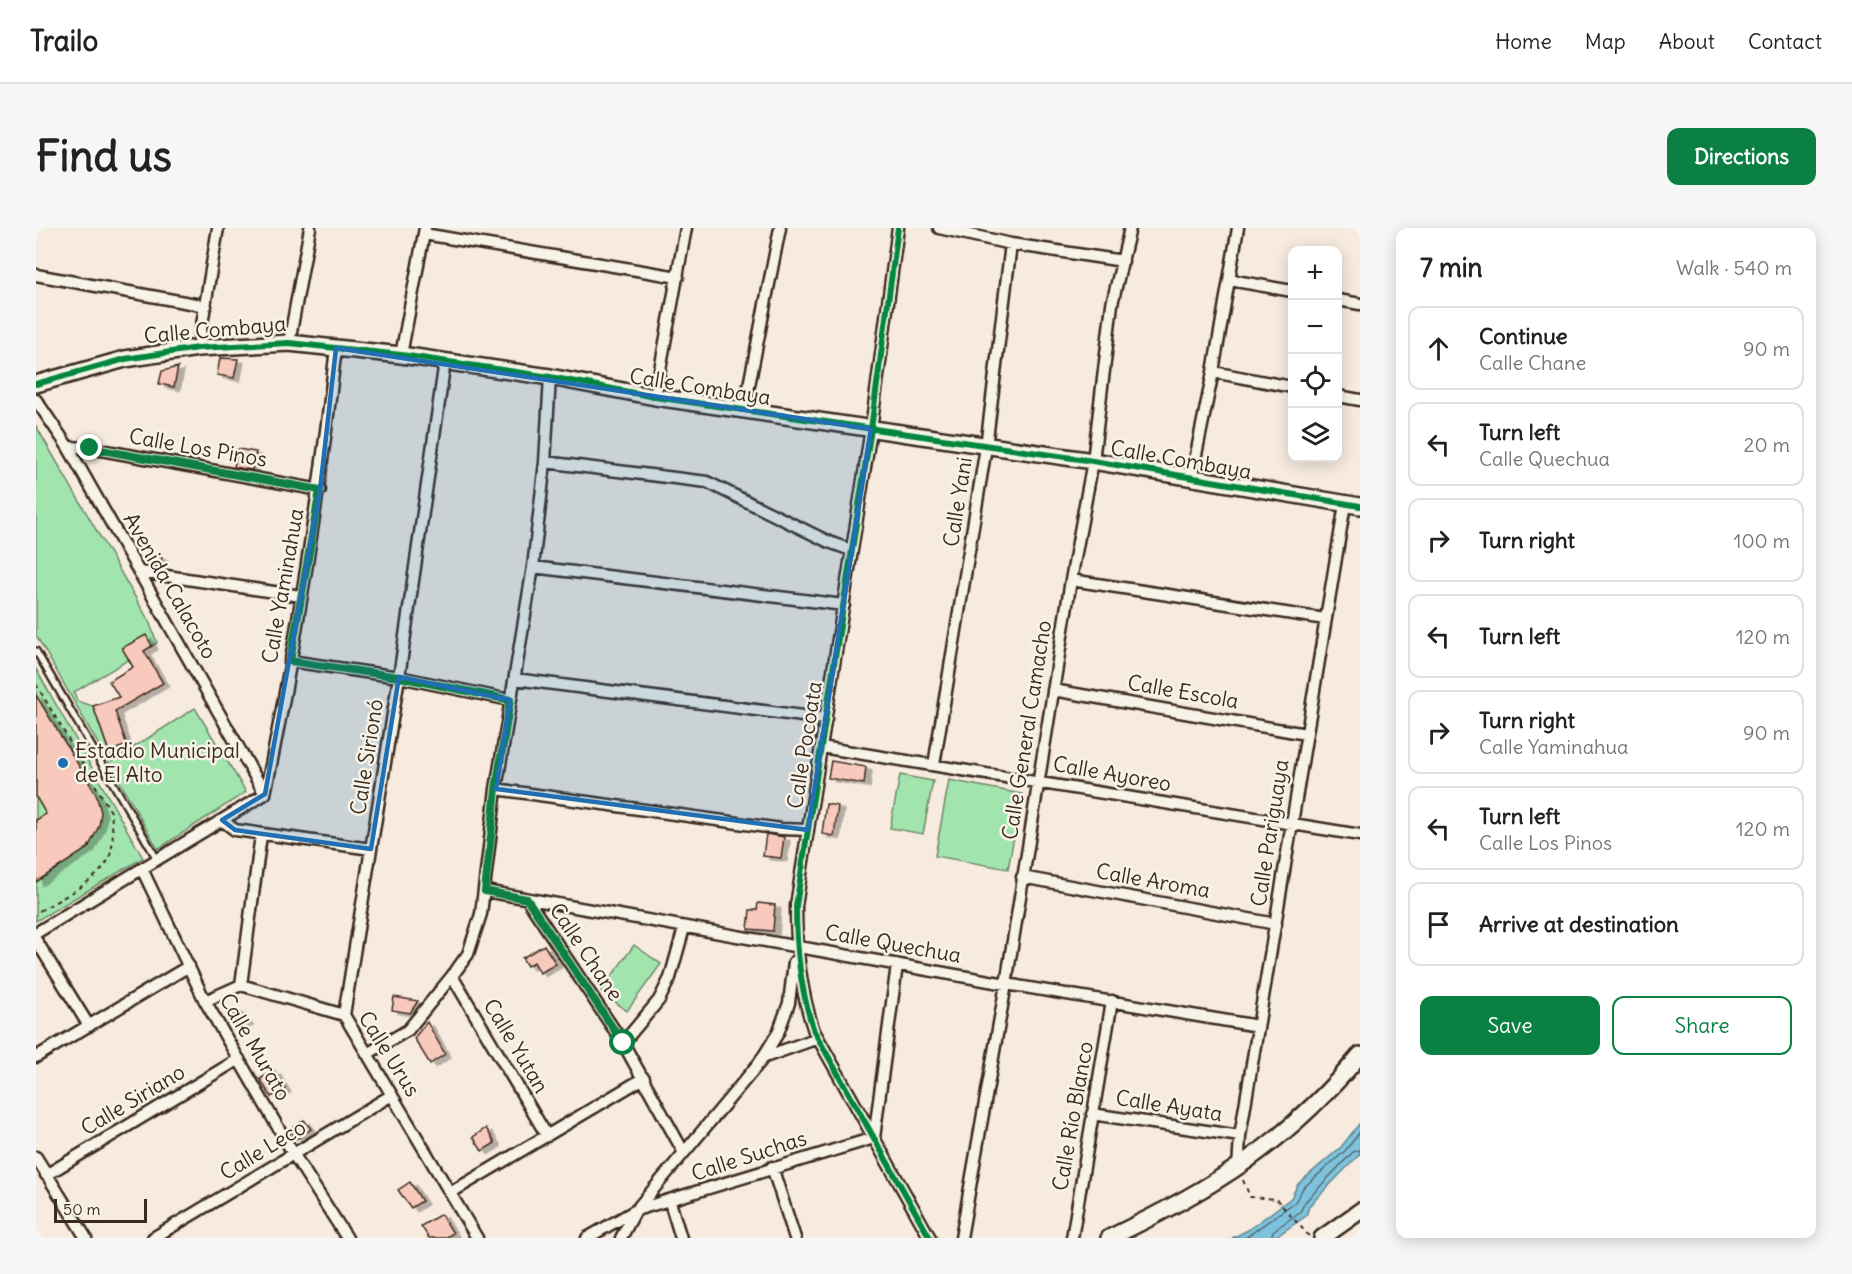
<!DOCTYPE html>
<meta charset="utf-8">
<style>
:root{--surface:#fff;--page:#f6f6f6;--text:#222;--muted:#767676;--line:#e0e0e0;--accent:#0b8043}
body{margin:0;font-family:Delius,sans-serif;background:var(--page);color:var(--text)}
.controls{position:absolute;right:18px;top:18px;display:grid;overflow:hidden;border-radius:12px;box-shadow:0 3px 15px #0003}
.controls button{width:54px;height:54px;display:grid;place-items:center;padding:0;border:0;border-bottom:2px solid var(--line);background:var(--surface);color:var(--text);font:30px sans-serif}
.scale{position:absolute;left:18px;bottom:15px;width:93px;box-sizing:border-box;padding-left:6px;border:3px solid #3b2a1e;border-top:0;font-size:16px;line-height:21px;white-space:nowrap;color:#3b2a1e;-webkit-text-stroke:4px #f7f3e8;paint-order:stroke}
.stop{position:absolute;width:18px;height:18px;margin:-14px;border:4px solid #0b8043;border-radius:50%;background:#fff}
.stop.end{background:#0b8043;border-color:#fff;box-shadow:0 2px 6px #0008}
.list{margin:0;padding:0;list-style:none}
h2{display:flex;justify-content:space-between;align-items:center;height:78px;margin:0;padding:0 24px;font-size:26px}
h2 small{font-size:20px;font-weight:400;color:var(--muted)}
.list li{display:grid;grid-template-columns:39px 1fr auto;gap:18px;align-items:center;box-sizing:border-box;height:84px;margin:0 12px 12px;padding:0 12px;border:2px solid var(--line);border-radius:12px}
.list b{display:block;font-size:22px;white-space:nowrap}
.list p{margin:0;font-size:20px;white-space:nowrap;color:var(--muted)}
.list em{font-size:20px;font-style:normal;color:var(--muted)}
.actions{display:flex;gap:12px;padding:18px 24px}
.actions a{flex:1;padding:14px 0;border:2px solid var(--accent);border-radius:12px;text-align:center;font-size:21px;color:var(--accent)}
.actions .main{background:var(--accent);color:#fff}
.icon{flex:none;width:33px;height:33px;fill:none;stroke:currentColor;stroke-width:2;stroke-linecap:round;stroke-linejoin:round}
.map{position:relative;flex:none;width:1324px;height:1010px;overflow:hidden;border-radius:12px}
header{display:flex;align-items:center;gap:36px;box-sizing:border-box;height:84px;padding:0 30px;background:var(--surface);border-bottom:2px solid var(--line)}
header strong{font-size:28px}
nav{display:flex;gap:33px;margin-inline-start:auto;font-size:21px}
.intro{display:flex;align-items:center;justify-content:space-between;box-sizing:border-box;height:144px;padding:0 36px}
h1{margin:0;font-size:42px}
.button{padding:15px 27px;border-radius:12px;background:var(--accent);color:#fff;font-size:21px;font-weight:700}
main{display:flex;gap:36px;padding:0 36px}
aside{flex:1;background:var(--surface);border-radius:12px;box-shadow:0 3px 15px #0003}
.map>svg:first-child{display:block}
</style>
<header>
<strong>Trailo</strong>
<nav><a>Home</a><a>Map</a><a>About</a><a>Contact</a></nav>
</header>
<div class="intro"><h1>Find us</h1><a class="button">Directions</a></div>
<main>
<div class="map">
<svg width="1324" height="1010" viewBox="0 0 1324 1010">
<defs>
<filter id="shadow"><feDropShadow dx="6" dy="3.5" stdDeviation="0" flood-color="#0004"/></filter>
</defs>
<rect width="100%" height="100%" fill="#f7ebdf"/>
<filter id="ink" filterUnits="userSpaceOnUse"><feTurbulence type="fractalNoise" baseFrequency=".0167" numOctaves="2"/><feDisplacementMap in="SourceGraphic" scale="12" xChannelSelector="R" yChannelSelector="G"/><feConvolveMatrix kernelMatrix="1 2 1 2 8 2 1 2 1" color-interpolation-filters="sRGB"/></filter>
<g filter="url(#ink)">
<!-- green -->
<path fill="#a1e4ae" stroke="#6e8766" stroke-width="1.5" d="M0,198L113,393L121,415L38,464L41,473L57,478L76,533L159,480L210,564L122,621L0,407Z
M0,441L107,630L0,693Z
M864,547L897,553L887,606L854,600Z
M913,552L986,566L972,641L899,628Z
M598,717L625,736L591,783L565,763Z"/>
<!-- water -->
<path fill="#7ec3de" stroke="#638691" stroke-width="1.5" d="M1324,895V926L1273,978L1270,988L1238,1010H1196L1212,1002L1255,970L1262,956L1305,919Z"/>
<g fill="none" stroke-linecap="round" stroke-linejoin="round">
<!-- shore -->
<path stroke="#56676b" stroke-width="1.5" d="M1209,1010L1259,974L1267,960L1309,923L1324,904
M1235,1010L1237,1003L1264,984L1269,974L1317,924L1324,922"/>
</g>
<!-- building -->
<path fill="#f8c9bd" stroke="#3b2a1e" stroke-width="1.5" filter="url(#shadow)" d="M184,130L202,131L198,150L181,147Z
M142,139L138,159L123,156L126,143Z
M202,221L220,224L216,242L198,239Z
M110,325L126,329L124,339L108,337Z
M110,407L116,418L108,423L127,455L79,483L91,517L73,524L57,478L83,469L73,453L97,439L86,420Z
M0,467L60,566L65,584L63,598L52,620L0,654V592L10,586L0,569Z
M795,533L830,539L828,556L792,550Z
M790,576L802,578L798,608L786,606Z
M730,606L748,609L745,630L727,628Z
M722,675L739,677L737,703L712,701L714,682H721Z
M508,717L520,736L504,745L498,734L491,738L486,730Z
M358,769L382,773L374,785L356,782Z
M203,783L211,794L200,801L193,790Z
M391,794L409,826L394,836L378,810Z
M238,843L249,861L235,869L224,851Z
M268,892L275,901L260,911L254,902Z
M450,900L459,915L446,923L437,909Z
M374,954L386,973L375,980L362,962Z
M405,986L417,1005L409,1010H393L385,998Z"/>
<g fill="none" stroke-linecap="round" stroke-linejoin="round">
<defs>
<path id="lane" d="M0,423L121,631"/>
<path id="street" d="M862,0L835,201L760,678C760,722 764,762 778,803L894,1010
M903,0L975,16L1087,33
M388,6L642,49
M0,47L170,78
M1194,52L1256,63
M1302,72L1324,76
M253,115L274,0
M162,120L182,0
M365,127L389,0
M1177,144L1256,159
M1302,168L1324,172
M619,169L650,0
M0,172L32,219L229,566
M708,183L744,0
M32,219L54,220L284,262
M509,234L671,254L793,314L815,322
M1155,251L1177,144L1202,0
M497,339L808,377
M104,344L265,368
M1035,352L1289,391
M254,433L363,449L474,472
M479,451L790,491
M1017,462L1270,506
M785,519L1324,607
M898,537L950,219L975,16
M460,561L745,601L772,602
M229,566C260,419 283,270 300,120
M186,592L199,602L335,621
M106,641L169,773L258,927L311,1010
M986,649L1240,696
M449,663L970,756L1222,798
M491,671L587,815L647,923
M0,705L229,566
M0,712L53,798
M416,748L511,908
M205,757L225,607
M169,773L205,757L308,787L441,1010
M308,787L363,449L409,133
M587,815L623,772L634,750L648,700
M331,826L372,802L416,748L432,726L445,686L460,561L497,339L509,234L514,149
M0,829L153,738
M726,830L782,810
M1056,886L1204,908
M0,929L50,1010
M736,939L759,1010
M1202,941L1204,908L1309,276
M10,947L203,831
M414,965L608,850
M634,974L645,1010
M117,1010L356,867
M551,1010L600,982L838,910L861,737
M585,1010L600,982L724,834L742,805L753,775L758,734
M925,1010L970,756L1035,352L1057,233L1076,76L1094,0
M1036,1010L1076,773"/>
<path id="secondary" d="M0,156L89,131L162,120L253,115L365,127L514,149L619,169L1057,233L1324,278
M1073,1010C1176,961 1250,916 1324,827
M1286,1010L1324,983"/>
</defs>
<!-- lane casing -->
<use href="#lane" stroke="#3b2a1e" stroke-width="10"/>
<!-- street casing -->
<use href="#street" stroke="#3b2a1e" stroke-width="15"/>
<!-- secondary casing -->
<use href="#secondary" stroke="#3b2a1e" stroke-width="20"/>
<!-- path -->
<path stroke="#3b2a1e" stroke-width="2" stroke-dasharray="4.5 4.5" stroke-linecap="butt" d="M0,456L75,584C76,599 79,615 73,630C64,653 21,672 0,685
M1207,952L1214,969L1240,971L1273,1008"/>
<!-- lane -->
<use href="#lane" stroke="#f7f3e8" stroke-width="5"/>
<!-- street -->
<use href="#street" stroke="#f7f3e8" stroke-width="10"/>
<!-- secondary -->
<use href="#secondary" stroke="#f7f3e8" stroke-width="15"/>
<defs>
<path id="cycleway" d="M862,0L835,201L760,678C760,722 764,762 778,803L894,1010
M0,156L89,131L162,120L253,115L365,127L514,149L619,169L1057,233L1324,278"/>
</defs>
<!-- cycleway casing -->
<use href="#cycleway" stroke="#f7f3e8" stroke-width="10"/>
<!-- cycleway -->
<use href="#cycleway" stroke="#00873e" stroke-width="6"/>
</g>
</g>
<g fill="none" stroke-linecap="round" stroke-linejoin="round" filter="url(#ink)">
<!-- route -->
<path stroke="#0b8043" stroke-width="8" d="M54,220L284,262L254,433L363,449L474,472L460,561L449,663L491,671L587,815"/>
</g>
<!-- marked area -->
<path fill="#1f6fb2" fill-opacity="0.2" stroke="#1f6fb2" stroke-width="4.5" stroke-linejoin="round" d="M300,120L835,201L772,602L460,561L474,472L363,449L335,621L199,602L186,592L229,566L284,262Z"/>
<!-- markers -->
<circle fill="#1f6fb2" stroke="#f7f3e8" stroke-width="2" cx="27" cy="535" r="6"/>
<g text-anchor="middle" stroke-width="5" stroke-linejoin="round" paint-order="stroke">
<!-- street labels -->
<g font-size="21" fill="#3b2a1e" stroke="#f7f3e8">
<text transform="translate(179 102) rotate(-5)" y="7">Calle Combaya</text>
<text transform="translate(664 159) rotate(9)" y="7">Calle Combaya</text>
<text transform="translate(162 220) rotate(10)" y="7">Calle Los Pinos</text>
<text transform="translate(1145 232) rotate(10)" y="7">Calle Combaya</text>
<text transform="translate(922 274) rotate(-81)" y="7">Calle Yani</text>
<text transform="translate(134 358) rotate(60)" y="7">Avenida Calacoto</text>
<text transform="translate(247 358) rotate(-80)" y="7">Calle Yaminahua</text>
<text transform="translate(1147 464) rotate(10)" y="7">Calle Escola</text>
<text transform="translate(991 502) rotate(-81)" y="7">Calle General Camacho</text>
<text transform="translate(769 517) rotate(-81)" y="7">Calle Pocoata</text>
<text transform="translate(331 529) rotate(-81)" y="7">Calle Sirionó</text>
<text transform="translate(1076 546) rotate(10)" y="7">Calle Ayoreo</text>
<text transform="translate(1234 605) rotate(-81)" y="7">Calle Pariguaya</text>
<text transform="translate(1117 653) rotate(10)" y="7">Calle Aroma</text>
<text transform="translate(857 716) rotate(10)" y="7">Calle Quechua</text>
<text transform="translate(550 724) rotate(56)" y="7">Calle Chane</text>
<text transform="translate(480 818) rotate(59)" y="7">Calle Yutan</text>
<text transform="translate(219 819) rotate(60)" y="7">Calle Murato</text>
<text transform="translate(353 826) rotate(58)" y="7">Calle Urus</text>
<text transform="translate(97 872) rotate(-31)" y="7">Calle Siriano</text>
<text transform="translate(1133 878) rotate(9)" y="7">Calle Ayata</text>
<text transform="translate(1037 888) rotate(-80)" y="7">Calle Río Blanco</text>
<text transform="translate(227 922) rotate(-31)" y="7">Calle Leco</text>
<text transform="translate(713 928) rotate(-18)" y="7">Calle Suchas</text>
</g>
<!-- poi labels -->
<g font-size="21" fill="#3b2a1e" stroke="#f7f3e8" text-anchor="start">
<text x="39" y="530">Estadio Municipal<tspan x="39" dy="24">de El Alto</tspan></text>
</g>
</g>
</svg>
<div class="controls">
<button>+</button>
<button>−</button>
<button><svg class="icon" aria-label="locate" viewBox="0 0 24 24"><circle cx="12" cy="12" r="6"/><path d="M12 2v4M12 18v4M2 12h4M18 12h4"/></svg></button>
<button><svg class="icon" aria-label="layers" viewBox="0 0 24 24"><path d="M12 4l9 5-9 5-9-5zM3 14l9 5 9-5"/></svg></button>
</div>
<div class="scale">50 m</div>
<div class="stop" style="left:587px;top:815px"></div>
<div class="stop end" style="left:54px;top:220px"></div>
</div>
<aside>
<h2>7 min<small>Walk · 540 m</small></h2>
<ul class="list">
<li><svg class="icon" aria-label="ahead" viewBox="0 0 24 24"><path d="M12 20V5M6 11l6-6 6 6"/></svg><div><b>Continue</b><p>Calle Chane</p></div><em>90 m</em></li>
<li><svg class="icon" aria-label="left" viewBox="0 0 24 24"><path d="M17 20v-9H6M10 6l-5 5 5 5"/></svg><div><b>Turn left</b><p>Calle Quechua</p></div><em>20 m</em></li>
<li><svg class="icon" aria-label="right" viewBox="0 0 24 24"><path d="M7 20v-9h11M14 6l5 5-5 5"/></svg><div><b>Turn right</b></div><em>100 m</em></li>
<li><svg class="icon" aria-label="left" viewBox="0 0 24 24"><path d="M17 20v-9H6M10 6l-5 5 5 5"/></svg><div><b>Turn left</b></div><em>120 m</em></li>
<li><svg class="icon" aria-label="right" viewBox="0 0 24 24"><path d="M7 20v-9h11M14 6l5 5-5 5"/></svg><div><b>Turn right</b><p>Calle Yaminahua</p></div><em>90 m</em></li>
<li><svg class="icon" aria-label="left" viewBox="0 0 24 24"><path d="M17 20v-9H6M10 6l-5 5 5 5"/></svg><div><b>Turn left</b><p>Calle Los Pinos</p></div><em>120 m</em></li>
<li><svg class="icon" aria-label="arrive" viewBox="0 0 24 24"><path d="M6 21V4h12l-3 4 3 4H6"/></svg><div><b>Arrive at destination</b></div></li>
</ul>
<div class="actions"><a class="main">Save</a><a>Share</a></div>
</aside>
</main>
